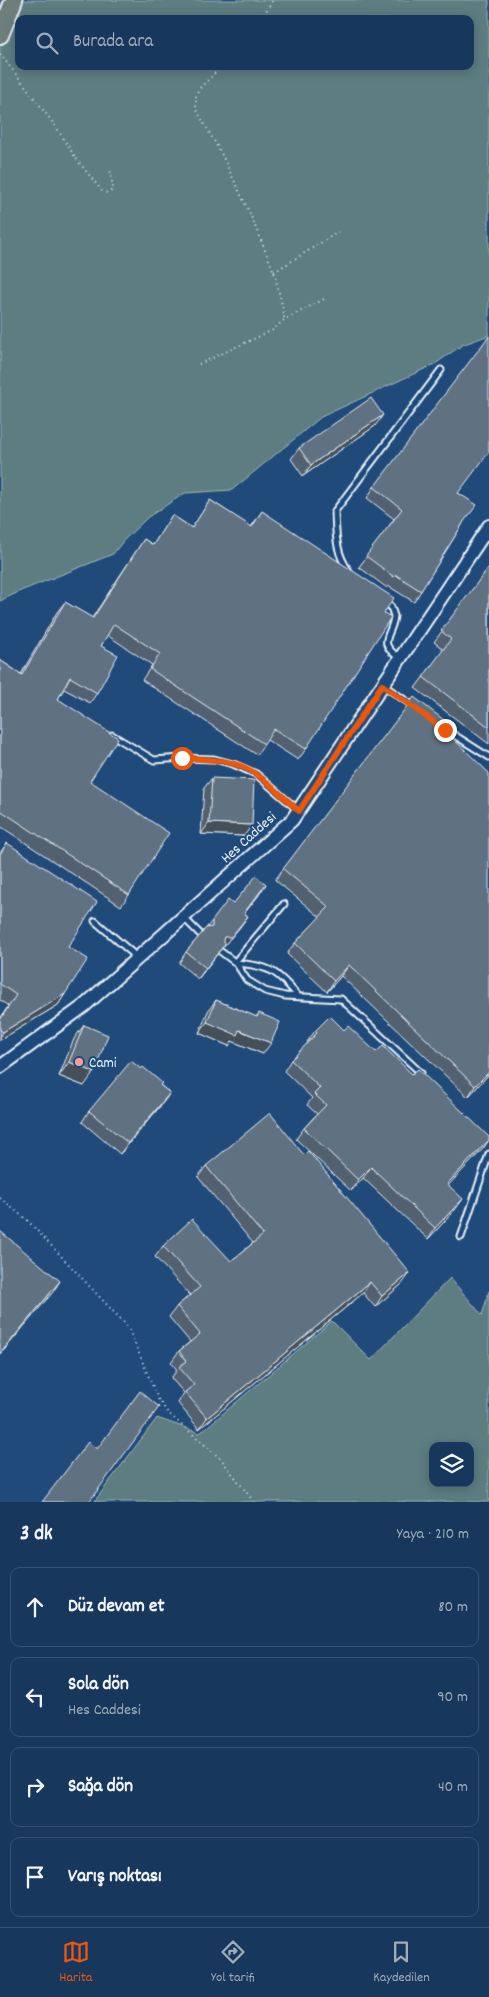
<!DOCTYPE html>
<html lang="tr">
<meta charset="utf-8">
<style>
:root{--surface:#17385c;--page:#244365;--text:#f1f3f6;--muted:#9eacbb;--line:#365272;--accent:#ea580c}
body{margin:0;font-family:Dekko,sans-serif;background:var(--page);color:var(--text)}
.controls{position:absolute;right:15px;bottom:15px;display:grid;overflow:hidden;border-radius:10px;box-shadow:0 2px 12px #0003}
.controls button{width:45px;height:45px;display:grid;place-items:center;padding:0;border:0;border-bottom:1px solid var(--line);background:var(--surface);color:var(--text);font:25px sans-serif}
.stop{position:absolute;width:15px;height:15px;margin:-11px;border:4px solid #ea580c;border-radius:50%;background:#fff}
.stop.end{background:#ea580c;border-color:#fff;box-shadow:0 1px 5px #0008}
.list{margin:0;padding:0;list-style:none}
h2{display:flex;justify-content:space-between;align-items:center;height:65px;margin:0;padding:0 20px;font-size:21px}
h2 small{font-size:16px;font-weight:400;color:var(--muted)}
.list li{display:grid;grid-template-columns:32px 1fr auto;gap:15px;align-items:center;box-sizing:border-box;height:80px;margin:0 10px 10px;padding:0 10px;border:1px solid var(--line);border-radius:10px}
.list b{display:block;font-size:19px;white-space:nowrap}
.list p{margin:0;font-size:16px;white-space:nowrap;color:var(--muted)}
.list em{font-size:16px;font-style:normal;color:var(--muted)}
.icon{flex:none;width:28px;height:28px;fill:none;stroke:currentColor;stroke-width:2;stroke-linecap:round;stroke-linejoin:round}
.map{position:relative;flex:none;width:489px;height:1502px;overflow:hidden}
.search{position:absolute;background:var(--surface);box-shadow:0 2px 12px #0003;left:15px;right:15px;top:15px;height:55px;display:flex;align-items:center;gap:12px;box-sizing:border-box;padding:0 18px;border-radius:10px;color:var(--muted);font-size:19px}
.sheet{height:425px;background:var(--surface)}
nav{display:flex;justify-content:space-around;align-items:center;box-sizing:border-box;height:70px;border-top:1px solid var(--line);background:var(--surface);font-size:14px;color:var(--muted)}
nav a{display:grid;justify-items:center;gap:2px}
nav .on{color:var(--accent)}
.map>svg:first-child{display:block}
</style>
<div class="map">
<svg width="489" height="1502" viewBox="0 0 489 1502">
<rect width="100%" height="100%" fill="#1f4a7a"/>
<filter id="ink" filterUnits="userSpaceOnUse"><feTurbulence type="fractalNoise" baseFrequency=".02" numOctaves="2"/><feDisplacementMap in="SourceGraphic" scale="10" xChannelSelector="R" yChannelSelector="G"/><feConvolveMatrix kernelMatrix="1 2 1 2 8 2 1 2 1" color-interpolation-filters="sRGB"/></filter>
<g filter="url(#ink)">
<!-- green -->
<path fill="#5d7d81" stroke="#a2b7bc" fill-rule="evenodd" d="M2,0H489V335L462,345L435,364L321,417L232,490L185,493L148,517L124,540L113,554L23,590L0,601V5ZM19,19H470V66H19Z
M450,1278L482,1315L489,1291V1502H94L157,1418L200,1433L332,1321L371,1360ZM433,1446H470V1483H433Z"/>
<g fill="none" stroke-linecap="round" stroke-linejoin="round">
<defs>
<path id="service" d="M349,571C335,553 336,532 335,511L441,370
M384,601L391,607L394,616C392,637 375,642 400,658
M383,685L415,707
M440,726L489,757
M112,735L154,760L182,758L214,759L233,764L256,774L298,810
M184,918L201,935
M95,921L138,958
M220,951L236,963L247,980L265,991L285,996L341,999L421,1073
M235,962L284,904
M236,963C270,966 276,970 298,996
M461,1237L489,1154"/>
<path id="tertiary" d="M0,1067L84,1006L292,820L489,526"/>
<path id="primary" d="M0,35L14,0"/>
</defs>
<!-- service casing -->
<use href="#service" stroke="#e8f1f8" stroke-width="9"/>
<!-- tertiary casing -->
<use href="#tertiary" stroke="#e8f1f8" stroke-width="16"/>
<!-- primary casing -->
<use href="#primary" stroke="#e8f1f8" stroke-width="20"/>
<!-- path -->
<path stroke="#e8f1f8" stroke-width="2" stroke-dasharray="1 4" stroke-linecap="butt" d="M261,19L273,0
M0,54L26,87L56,127L77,160L102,191C106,194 111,193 113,188L110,169
M222,66L199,89L196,95V109L222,155L250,214L274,272L284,313V320
M274,272L338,232
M199,364L273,330L284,320L324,299
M0,1198L28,1221L128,1327L158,1399L168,1413L221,1459L254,1502"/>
<!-- service -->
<use href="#service" stroke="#1f4a7a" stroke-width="5"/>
<!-- tertiary -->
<use href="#tertiary" stroke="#1f4a7a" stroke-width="12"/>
<!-- primary -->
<use href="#primary" stroke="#6d7e7c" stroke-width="16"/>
</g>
<!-- wall -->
<path fill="#53616f" stroke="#e8f1f8" d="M375,426L303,476L291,459L299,448Z
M374,487L459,493L462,525L414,602L388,586L387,588L359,567L394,519L367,498Z
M210,500L251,527L262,511L384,613L306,749L298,760L267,740L257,755L142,680L152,665L107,635L101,646L97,693L90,703L64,689L58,699L90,781L129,895L121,906L0,826V660L21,674L57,612L65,602L92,618L144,539L153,545L172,515L192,528Z
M489,567V744L415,688L444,650L434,642Z
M444,730L489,1074L468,1097L341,976L327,992L287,954L295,943L320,917L275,880L283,869Z
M212,778L244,836L201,834L204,788Z
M7,843L68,947L65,994L58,1005L0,1040V1019L8,1006L0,1000V853Z
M259,895L244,913L248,916L240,927L222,948L198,979L179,963L186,952L212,921L233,904Z
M216,1000L256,1017L259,1013L263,1054L232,1041L229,1046L199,1033L208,1011Z
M84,1025V1086L59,1076L74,1039Z
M344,1030L376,1052L483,1149L448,1185L455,1210L428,1239L363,1178L351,1191L296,1139L304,1128L317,1114L307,1105L312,1098L284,1071L291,1060L308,1043L307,1042L315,1031Z
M160,1085L170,1093L162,1104L120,1154L82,1122L89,1111Z
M206,1166L402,1284L375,1307L363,1293L199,1429L178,1403L184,1393L171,1378L177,1370L171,1362L179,1351L190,1342L169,1317L177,1306L190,1295L155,1257L163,1246L231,1261L253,1243L198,1177Z"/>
<!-- shaded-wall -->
<path fill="#444f5a" stroke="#e8f1f8" d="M383,415L375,426L303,476L311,465Z
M209,823L252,825L244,836L201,834Z
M266,884L259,895L236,924L244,913Z
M248,916L240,927L222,948L198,979L206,968L217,948L224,937Z
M349,965L341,976L327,992L334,981Z
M65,994L58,1005L0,1040V1037L3,1032Z
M207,1022L239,1030L271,1043L263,1054L232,1041L229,1046L199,1033Z
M69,1062L94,1072L84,1086L59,1076Z
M489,1072V1074L468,1097L475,1086Z
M170,1093L162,1104L120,1154L128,1143Z
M489,1140L483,1149L439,1195L447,1184Z
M371,1167L363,1178L351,1191L358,1180Z
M463,1199L455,1210L428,1239L435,1228Z
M410,1273L402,1284L375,1307L382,1296Z
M60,1281L53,1292L0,1355V1354Z
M370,1282L363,1293L199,1429L207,1418Z"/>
<!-- building -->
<path fill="#617181" stroke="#e8f1f8" d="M489,336V452L458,493L477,505L465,520L421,591L396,575L394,577L366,556L402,509L374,487Z
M371,398L383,415L311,465L299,448Z
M210,500L252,527L262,511L394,598L384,613L391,617L306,749L274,729L264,744L150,669L160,654L114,624L101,646L118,655L97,693L70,677L58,699L118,738L90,781L169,833L129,895L0,810V660L22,675L65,602L93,618L144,539L153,545L172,515L192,528Z
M489,567V727L423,677L451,639L441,631Z
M414,697L449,724L444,730L489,773V1072L475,1086L349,965L334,981L295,943L329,907L283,869Z
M212,778L254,780L252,825L209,823Z
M7,843L97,902L68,947L88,959L65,994L3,1032L0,1030V1020L16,995L0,984V854Z
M256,876L266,884L244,913L248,916L231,937H224L223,940L225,944L206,968L186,952L206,928L212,927V921L228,900L233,904Z
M216,1000L257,1017L259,1013L280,1022L271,1043L239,1030L237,1035L207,1022Z
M330,1016L344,1030L348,1026L376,1052L383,1046L412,1074L418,1069L489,1137V1140L447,1184L463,1199L435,1228L371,1167L358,1180L304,1128L326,1105L314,1094L320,1088L291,1060L317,1033L315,1031Z
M84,1025L108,1035L94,1072L69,1062Z
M131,1061L141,1069L143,1067L162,1083L160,1085L170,1093L128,1143L89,1111Z
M270,1113L304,1155L308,1151L410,1273L382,1296L370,1282L207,1418L185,1392L194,1385L179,1367L186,1361L179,1351L200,1334L177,1306L200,1287L163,1246L192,1219L231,1261L263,1235L206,1166Z
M0,1231L60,1281L0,1354Z
M140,1391L159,1407L89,1502H42L88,1442L97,1449Z"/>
</g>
<g fill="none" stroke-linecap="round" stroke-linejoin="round" filter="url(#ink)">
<!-- route -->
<path stroke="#ea580c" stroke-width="6" d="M182,758C207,759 236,759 257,775C272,785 285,799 299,811L382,685L445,730"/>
</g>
<!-- markers -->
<circle fill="#ff9aa2" stroke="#1f4a7a" stroke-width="2" cx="79" cy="1062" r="5"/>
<g text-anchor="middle" stroke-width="4" stroke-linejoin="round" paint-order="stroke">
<!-- street labels -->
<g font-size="15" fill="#e8f1f8" stroke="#1f4a7a">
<text transform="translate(248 837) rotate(-42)" y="5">Hes Caddesi</text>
</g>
<!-- poi labels -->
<g font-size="15" fill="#e8f1f8" stroke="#1f4a7a" text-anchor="start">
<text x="89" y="1067">Cami</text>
</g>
</g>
</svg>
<div class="controls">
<button><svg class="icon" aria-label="layers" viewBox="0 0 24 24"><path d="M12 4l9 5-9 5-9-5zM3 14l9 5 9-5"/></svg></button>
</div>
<div class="stop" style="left:182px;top:758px"></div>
<div class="stop end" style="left:445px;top:730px"></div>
<div class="search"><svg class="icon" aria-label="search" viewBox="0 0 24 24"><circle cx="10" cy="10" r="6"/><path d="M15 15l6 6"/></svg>Burada ara</div>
</div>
<section class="sheet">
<h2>3 dk<small>Yaya · 210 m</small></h2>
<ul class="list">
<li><svg class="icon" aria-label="ahead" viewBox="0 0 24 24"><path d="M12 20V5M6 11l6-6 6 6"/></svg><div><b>Düz devam et</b></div><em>80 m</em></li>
<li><svg class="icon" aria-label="left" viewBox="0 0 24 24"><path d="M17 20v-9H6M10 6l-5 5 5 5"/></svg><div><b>Sola dön</b><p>Hes Caddesi</p></div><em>90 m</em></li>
<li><svg class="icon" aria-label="right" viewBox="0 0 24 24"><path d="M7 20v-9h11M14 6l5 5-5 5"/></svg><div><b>Sağa dön</b></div><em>40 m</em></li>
<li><svg class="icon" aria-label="arrive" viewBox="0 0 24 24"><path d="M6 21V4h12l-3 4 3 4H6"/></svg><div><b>Varış noktası</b></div></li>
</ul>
</section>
<nav>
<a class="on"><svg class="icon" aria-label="map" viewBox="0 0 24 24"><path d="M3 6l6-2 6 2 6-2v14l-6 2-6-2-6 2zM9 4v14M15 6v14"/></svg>Harita</a>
<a><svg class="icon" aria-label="directions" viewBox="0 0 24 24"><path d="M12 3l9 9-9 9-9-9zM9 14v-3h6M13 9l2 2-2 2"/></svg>Yol tarifi</a>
<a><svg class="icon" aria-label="saved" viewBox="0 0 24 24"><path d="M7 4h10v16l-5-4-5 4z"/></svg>Kaydedilen</a>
</nav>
